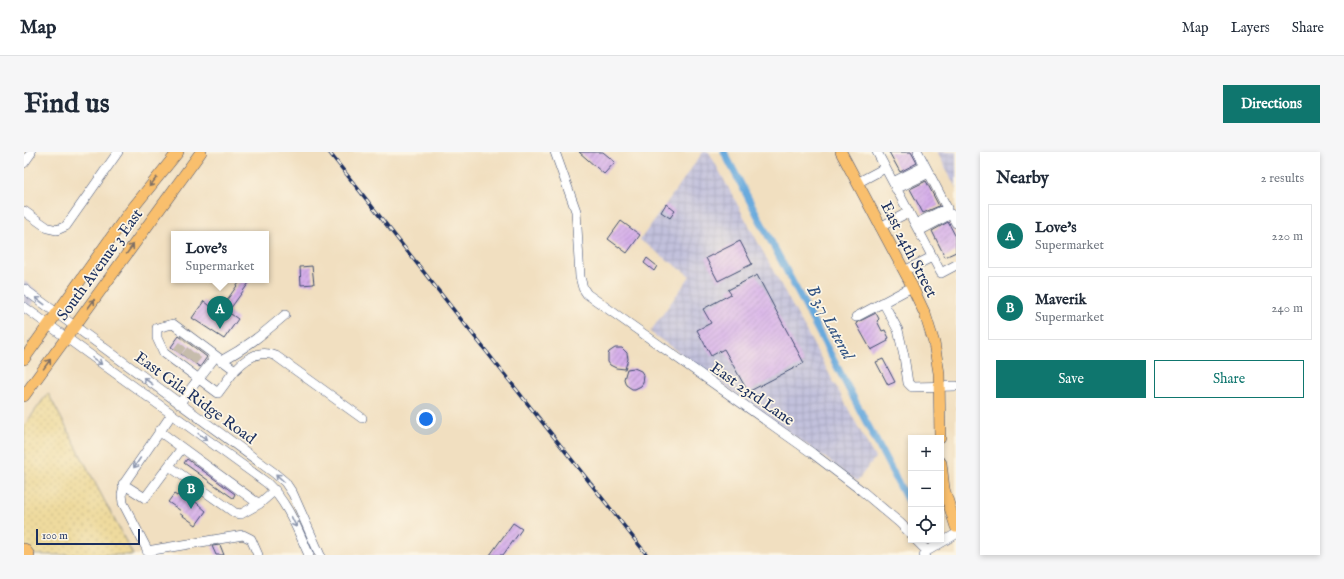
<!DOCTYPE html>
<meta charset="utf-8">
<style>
:root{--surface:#fff;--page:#f6f6f7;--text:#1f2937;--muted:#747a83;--line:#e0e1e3;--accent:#0f766e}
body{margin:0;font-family:"IM FELL English",serif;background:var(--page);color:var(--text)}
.controls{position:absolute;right:12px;bottom:12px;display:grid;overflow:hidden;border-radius:0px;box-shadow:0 2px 6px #0003}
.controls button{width:36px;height:36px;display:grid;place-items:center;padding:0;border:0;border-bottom:1px solid var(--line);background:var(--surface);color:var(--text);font:20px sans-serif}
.scale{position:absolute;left:12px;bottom:10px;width:104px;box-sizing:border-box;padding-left:4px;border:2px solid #1b2f5e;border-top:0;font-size:11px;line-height:14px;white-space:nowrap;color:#1b2f5e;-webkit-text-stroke:3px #fcf5e5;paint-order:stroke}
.you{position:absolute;left:402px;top:267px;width:14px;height:14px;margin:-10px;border:3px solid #fff;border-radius:50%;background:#1a73e8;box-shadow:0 0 0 6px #1a73e833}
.badge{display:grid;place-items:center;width:26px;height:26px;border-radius:50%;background:var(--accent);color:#fff;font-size:13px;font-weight:700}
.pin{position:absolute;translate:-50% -33px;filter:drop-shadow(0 1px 2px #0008)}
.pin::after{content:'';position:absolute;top:21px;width:14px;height:12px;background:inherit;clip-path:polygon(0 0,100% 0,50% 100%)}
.popup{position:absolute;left:147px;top:79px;width:98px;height:52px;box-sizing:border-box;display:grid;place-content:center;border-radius:0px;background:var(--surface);filter:drop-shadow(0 1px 3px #0005);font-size:13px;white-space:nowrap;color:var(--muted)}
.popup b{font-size:15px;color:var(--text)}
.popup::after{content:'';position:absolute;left:50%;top:100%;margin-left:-8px;border:8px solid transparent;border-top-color:var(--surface)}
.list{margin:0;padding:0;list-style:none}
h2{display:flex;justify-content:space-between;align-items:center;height:52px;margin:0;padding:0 16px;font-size:17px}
h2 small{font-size:13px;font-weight:400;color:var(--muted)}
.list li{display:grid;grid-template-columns:26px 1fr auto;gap:12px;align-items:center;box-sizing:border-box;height:64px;margin:0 8px 8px;padding:0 8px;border:1px solid var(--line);border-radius:0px}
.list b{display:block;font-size:15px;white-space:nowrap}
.list p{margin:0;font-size:13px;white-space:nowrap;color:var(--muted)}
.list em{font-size:13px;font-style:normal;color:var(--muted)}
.actions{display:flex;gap:8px;padding:12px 16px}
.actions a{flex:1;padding:9px 0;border:1px solid var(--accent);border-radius:0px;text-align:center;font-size:14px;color:var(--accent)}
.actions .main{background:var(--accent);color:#fff}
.icon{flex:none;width:22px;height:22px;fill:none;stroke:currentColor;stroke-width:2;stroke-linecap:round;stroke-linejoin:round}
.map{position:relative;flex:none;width:932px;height:403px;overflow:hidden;border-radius:0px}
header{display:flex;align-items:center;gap:24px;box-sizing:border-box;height:56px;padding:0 20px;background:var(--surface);border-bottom:1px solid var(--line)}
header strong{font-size:19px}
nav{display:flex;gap:22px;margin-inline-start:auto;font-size:14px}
.intro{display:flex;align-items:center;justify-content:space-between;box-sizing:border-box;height:96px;padding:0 24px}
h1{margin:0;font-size:28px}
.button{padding:10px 18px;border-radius:0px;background:var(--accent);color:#fff;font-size:14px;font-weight:700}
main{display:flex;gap:24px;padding:0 24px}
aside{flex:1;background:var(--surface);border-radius:0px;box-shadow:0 2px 6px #0003}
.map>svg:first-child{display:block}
</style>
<header>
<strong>Map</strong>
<nav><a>Map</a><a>Layers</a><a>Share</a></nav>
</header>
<div class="intro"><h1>Find us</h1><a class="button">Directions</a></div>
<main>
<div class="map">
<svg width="932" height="403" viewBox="0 0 932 403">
<defs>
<pattern id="industrial-grid" width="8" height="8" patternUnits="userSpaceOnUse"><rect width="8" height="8" fill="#c2c1dc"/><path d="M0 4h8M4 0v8" fill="none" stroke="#a6a6bf"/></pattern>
<pattern id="sand-dots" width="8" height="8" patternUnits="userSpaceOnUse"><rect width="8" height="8" fill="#eeda9e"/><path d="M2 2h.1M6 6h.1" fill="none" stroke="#ccbb8a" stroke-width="1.8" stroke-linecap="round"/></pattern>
<pattern id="building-hatch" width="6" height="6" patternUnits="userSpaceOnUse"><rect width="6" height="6" fill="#d6afea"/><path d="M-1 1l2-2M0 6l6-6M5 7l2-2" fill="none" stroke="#ad8fc1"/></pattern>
</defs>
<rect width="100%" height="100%" fill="#fcf5e5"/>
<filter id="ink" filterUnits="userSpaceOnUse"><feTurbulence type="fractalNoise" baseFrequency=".025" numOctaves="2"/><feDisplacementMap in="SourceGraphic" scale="8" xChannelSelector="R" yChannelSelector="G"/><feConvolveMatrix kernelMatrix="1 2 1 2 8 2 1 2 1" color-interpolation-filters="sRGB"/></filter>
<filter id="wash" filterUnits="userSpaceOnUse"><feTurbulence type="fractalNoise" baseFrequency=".012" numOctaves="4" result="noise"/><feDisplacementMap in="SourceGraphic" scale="16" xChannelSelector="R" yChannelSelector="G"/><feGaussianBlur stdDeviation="0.9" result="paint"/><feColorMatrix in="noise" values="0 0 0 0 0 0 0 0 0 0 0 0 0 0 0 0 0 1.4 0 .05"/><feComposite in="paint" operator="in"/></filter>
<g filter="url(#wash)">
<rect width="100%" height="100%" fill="#f1dfc0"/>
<!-- industrial -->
<path fill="url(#industrial-grid)" d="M679,0H685L851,306L833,329L626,180L666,124L616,88Z
M913,0H932V36Z
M0,129L16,141L0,163Z"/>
<!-- sand -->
<path fill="url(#sand-dots)" stroke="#84847e" d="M24,241L109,403H0V274Z"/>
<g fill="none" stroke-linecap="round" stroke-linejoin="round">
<!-- canal -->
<path stroke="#69aadd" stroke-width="7" d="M700,0L887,355"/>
</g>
<g id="blocks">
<!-- building -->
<path fill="url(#building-hatch)" d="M555,0H579L591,10L580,22Z
M865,0H887L893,11L876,20Z
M902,29L915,54L899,61L886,37Z
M642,52L651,59L646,66L637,60Z
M597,69L616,83L603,101L584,87Z
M924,70L932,85V100L921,105L908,79Z
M716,89L728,112L694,129L682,106Z
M623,106L633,114L630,119L620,111Z
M288,114L290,132L277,133L276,115Z
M733,123L780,211L724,240L700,197L687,204L673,178L687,171L679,157L707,142L704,138Z
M217,128H227L204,160L214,167L200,187L168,166L180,149L190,157L193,152L198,155Z
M852,161L855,167L853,169L858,179L861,178L865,186L863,187L864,189L847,198L832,171Z
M155,184L183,205L176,215L147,195Z
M591,196H598L603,201L604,207L601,217L592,216L586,213L584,210V203L585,200Z
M859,207L871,230L864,233L852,210Z
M610,216L617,219L620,224L619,231L617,234L611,237H608L602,233L600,227L603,217Z
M163,307L211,342L209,346L160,311Z
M156,341L166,345L182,359L172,373L155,361L157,359L144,350L150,342L153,344Z
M489,371L498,377L479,403H466Z
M196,393L200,403H192L188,394Z"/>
</g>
</g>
<g filter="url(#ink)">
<use href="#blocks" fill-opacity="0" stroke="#3b496d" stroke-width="1"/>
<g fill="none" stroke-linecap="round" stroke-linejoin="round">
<!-- minor-tunnel -->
<path stroke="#c6bcac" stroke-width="9" stroke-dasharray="9 4.5" stroke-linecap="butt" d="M153,200L162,188
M161,205L170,194
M168,210L177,199"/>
<defs>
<path id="minor" d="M531,0L552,59L556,125L559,136L563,142L788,301L838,339L876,371L887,382
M853,0L917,121L932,113
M0,11L7,1
M869,30L901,14
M833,31L861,16
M872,37L905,21
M0,59L24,76L33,78L42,74L94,0
M891,72L923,56L894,0
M856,75L885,60
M895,79L927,62L932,71
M880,119L908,105
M0,137L249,320L261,330L269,342L296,403
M859,150L874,178L880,204L884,231L888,235L932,234
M0,155L243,331C264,351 273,377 285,403
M832,165L888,135
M149,172L211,218L194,241L140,201L133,186V176Z
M197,209C222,196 240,181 261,163
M211,218C222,206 236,197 252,204L338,266
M155,252L192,204
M135,279L235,352L251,338
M145,314L211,361L217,362L235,352
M99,332L121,346L158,296
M892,388L903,399
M123,399L219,383L227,387L234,403
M126,403L99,351L98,342L101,330L148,262
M900,403L903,399L932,382"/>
<path id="major" d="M817,0L885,128L901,162L910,191L915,221L916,286
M0,207L104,62L154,0
M0,244L177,0
M917,311L920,337L932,375"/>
<path id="highway" d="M0,398L4,403"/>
</defs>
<!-- minor casing -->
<use href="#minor" stroke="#3b496d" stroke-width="10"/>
<!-- major casing -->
<use href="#major" stroke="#3b496d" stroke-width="12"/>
<!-- highway casing -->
<use href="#highway" stroke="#3b496d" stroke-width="14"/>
<!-- minor -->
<use href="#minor" stroke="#fff" stroke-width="9"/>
<!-- major -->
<use href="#major" stroke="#f9bf6d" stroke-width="11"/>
<!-- highway -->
<use href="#highway" stroke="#f9bf6d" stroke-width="13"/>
<defs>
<path id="rail" d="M305,0L623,403"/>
</defs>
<!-- rail casing -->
<use href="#rail" stroke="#1b2f5e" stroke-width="3.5"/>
<!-- rail -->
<use href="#rail" stroke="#fcf5e5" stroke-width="2" stroke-dasharray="6" stroke-linecap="butt"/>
</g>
<!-- one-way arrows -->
<defs><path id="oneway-shaft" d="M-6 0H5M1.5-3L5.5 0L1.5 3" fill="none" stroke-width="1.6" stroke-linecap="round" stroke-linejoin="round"/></defs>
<g stroke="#7f7065">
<use href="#oneway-shaft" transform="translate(129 30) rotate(129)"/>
<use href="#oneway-shaft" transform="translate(106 97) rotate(-54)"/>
<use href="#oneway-shaft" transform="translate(67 152) rotate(-54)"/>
<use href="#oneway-shaft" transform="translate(23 212) rotate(-54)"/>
</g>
<g stroke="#8d97ae">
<use href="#oneway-shaft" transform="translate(16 149) rotate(-143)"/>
<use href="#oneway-shaft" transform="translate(73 209) rotate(35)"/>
<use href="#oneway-shaft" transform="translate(124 229) rotate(-143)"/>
<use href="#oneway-shaft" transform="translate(179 285) rotate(36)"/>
<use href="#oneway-shaft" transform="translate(113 311) rotate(124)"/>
<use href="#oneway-shaft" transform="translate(256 326) rotate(-138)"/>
<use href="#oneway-shaft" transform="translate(270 370) rotate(64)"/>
</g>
</g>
<g text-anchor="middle" stroke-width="3.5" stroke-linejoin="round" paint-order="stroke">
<!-- street labels -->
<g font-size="16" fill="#1b2f5e" stroke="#fcf5e5">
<text transform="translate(886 97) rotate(63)" y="6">East 24th Street</text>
<text transform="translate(75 112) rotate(-54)" y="6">South Avenue 3 East</text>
<text transform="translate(729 241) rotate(35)" y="6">East 23rd Lane</text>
<text transform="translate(172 245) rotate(36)" y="6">East Gila Ridge Road</text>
</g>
<!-- water labels -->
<g font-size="17" font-style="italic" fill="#325484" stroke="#fcf5e5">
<text transform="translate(807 170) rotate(62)" y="6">B 3.7 Lateral</text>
</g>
</g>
</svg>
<div class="controls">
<button>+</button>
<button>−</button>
<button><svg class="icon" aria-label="locate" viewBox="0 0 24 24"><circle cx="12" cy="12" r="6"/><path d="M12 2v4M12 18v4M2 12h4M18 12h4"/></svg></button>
</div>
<div class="scale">100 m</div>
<div class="you"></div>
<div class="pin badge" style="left:196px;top:177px">A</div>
<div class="popup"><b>Love's</b>Supermarket</div>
<div class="pin badge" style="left:167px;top:357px">B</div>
</div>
<aside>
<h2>Nearby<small>2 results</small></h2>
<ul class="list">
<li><span class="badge">A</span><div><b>Love's</b><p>Supermarket</p></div><em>220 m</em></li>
<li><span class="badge">B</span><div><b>Maverik</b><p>Supermarket</p></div><em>240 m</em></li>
</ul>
<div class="actions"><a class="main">Save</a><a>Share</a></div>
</aside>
</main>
